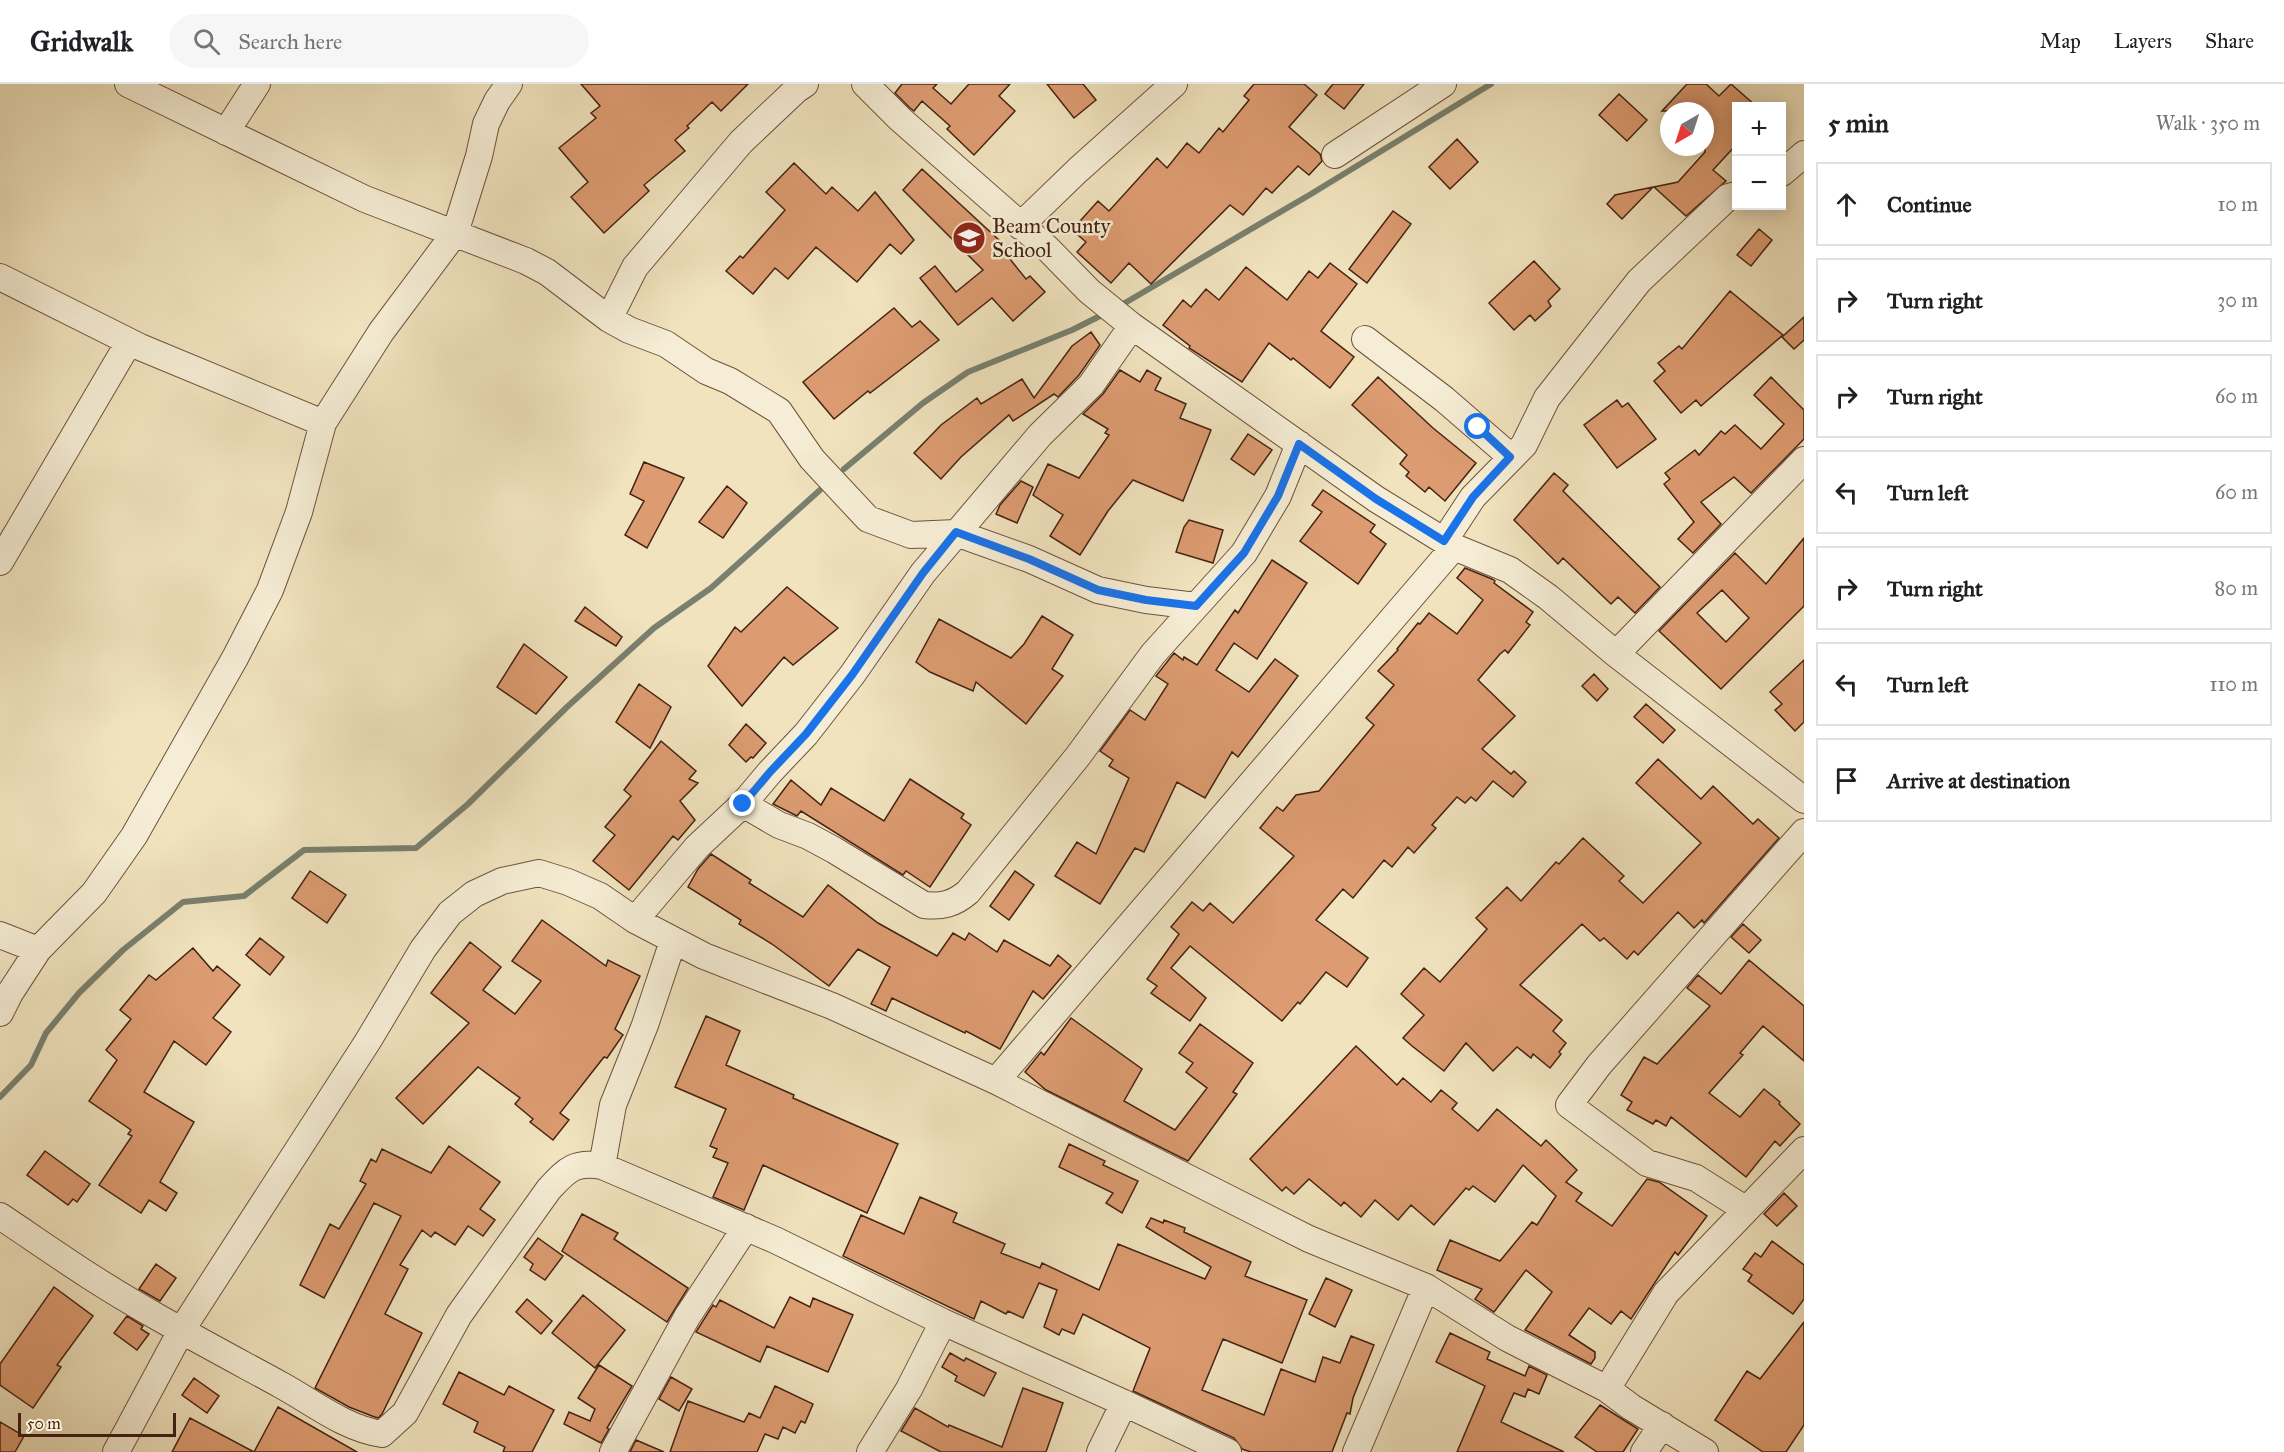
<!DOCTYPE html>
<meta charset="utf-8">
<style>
:root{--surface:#fff;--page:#f6f6f6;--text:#202124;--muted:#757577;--line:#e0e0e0}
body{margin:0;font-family:"IM FELL Great Primer",serif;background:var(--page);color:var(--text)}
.controls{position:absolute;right:18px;top:18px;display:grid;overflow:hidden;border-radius:0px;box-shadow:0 3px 15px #0003}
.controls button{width:54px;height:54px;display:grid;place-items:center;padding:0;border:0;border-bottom:2px solid var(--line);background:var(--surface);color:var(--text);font:30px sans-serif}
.compass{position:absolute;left:1660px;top:18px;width:54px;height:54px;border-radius:50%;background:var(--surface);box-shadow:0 3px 15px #0003;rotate:219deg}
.scale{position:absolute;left:18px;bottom:15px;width:158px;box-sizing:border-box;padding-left:6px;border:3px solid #452212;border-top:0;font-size:16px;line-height:21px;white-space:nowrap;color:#452212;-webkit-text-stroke:4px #f5edd5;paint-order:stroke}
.stop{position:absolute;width:18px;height:18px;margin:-14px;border:4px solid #1a73e8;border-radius:50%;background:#fff}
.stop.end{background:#1a73e8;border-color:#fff;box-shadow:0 2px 6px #0008}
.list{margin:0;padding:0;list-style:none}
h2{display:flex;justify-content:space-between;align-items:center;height:78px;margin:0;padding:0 24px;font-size:26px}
h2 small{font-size:20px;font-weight:400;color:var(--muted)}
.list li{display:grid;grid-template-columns:39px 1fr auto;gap:18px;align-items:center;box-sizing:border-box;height:84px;margin:0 12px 12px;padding:0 12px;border:2px solid var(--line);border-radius:0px}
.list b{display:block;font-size:22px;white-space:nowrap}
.list em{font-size:20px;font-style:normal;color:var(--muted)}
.icon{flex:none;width:33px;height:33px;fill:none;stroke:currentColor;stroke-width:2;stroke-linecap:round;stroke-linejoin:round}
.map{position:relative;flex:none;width:1804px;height:1368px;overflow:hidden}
header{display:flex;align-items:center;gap:36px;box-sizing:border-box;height:84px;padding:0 30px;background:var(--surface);border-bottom:2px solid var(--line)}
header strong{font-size:28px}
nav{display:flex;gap:33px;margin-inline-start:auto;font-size:21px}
.search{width:420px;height:54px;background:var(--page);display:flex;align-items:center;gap:15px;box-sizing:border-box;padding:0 21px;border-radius:33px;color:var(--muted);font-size:22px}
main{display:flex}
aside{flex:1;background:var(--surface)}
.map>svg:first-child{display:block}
</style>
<header>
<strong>Gridwalk</strong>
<div class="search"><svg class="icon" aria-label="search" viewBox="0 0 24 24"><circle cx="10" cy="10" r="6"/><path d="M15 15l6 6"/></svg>Search here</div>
<nav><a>Map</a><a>Layers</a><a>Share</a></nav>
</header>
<main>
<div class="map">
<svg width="1804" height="1368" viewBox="0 0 1804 1368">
<rect width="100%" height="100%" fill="#f0e3be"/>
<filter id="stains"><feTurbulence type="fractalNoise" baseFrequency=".00333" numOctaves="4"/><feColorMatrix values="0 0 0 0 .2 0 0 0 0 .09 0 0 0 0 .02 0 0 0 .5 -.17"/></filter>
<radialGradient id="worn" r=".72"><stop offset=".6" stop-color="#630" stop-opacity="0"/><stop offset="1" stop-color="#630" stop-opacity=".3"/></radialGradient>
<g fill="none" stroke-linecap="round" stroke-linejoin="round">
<!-- stream -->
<path stroke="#79806f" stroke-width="6" d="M1118,223L1311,110L1491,0
M844,385L923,319L968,288L1072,246L1106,229
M0,1013L31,981L46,949L79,909L123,866L183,818L244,812L304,766L416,764L468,720L567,623L654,544L711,504L820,406"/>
</g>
<!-- building -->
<path fill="#dc9b70" stroke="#452212" stroke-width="1.5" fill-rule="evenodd" d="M581,0H748L721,27L712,18L687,42L689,44L675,56L685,67L644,101L649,107L604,149L571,113L588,98L559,64L596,34L591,29L600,22Z
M902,0H937L933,4L951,20L969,0H1010L999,12L1015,27L974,71L947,45L950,42L922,17L914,27L910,24L895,9Z
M1047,0H1083L1096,16L1074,34Z
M1254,0H1304L1317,11L1289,43L1320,70L1322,77L1309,91L1298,82L1272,109L1266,104L1243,131L1230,121L1151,200L1129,179L1111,199L1077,168L1086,158L1072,146L1098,117L1109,127L1157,74L1167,84L1187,59L1199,69L1219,44L1223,48L1249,16L1244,12Z
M1333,0H1364L1344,25L1325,10Z
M1687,0H1706L1719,12L1731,0L1756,22H1737V60L1713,86L1726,97L1686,132L1654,103L1678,98L1705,68V27H1662Z
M1619,10L1647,36L1627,57L1599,31Z
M1457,55L1478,78L1450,105L1429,83Z
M794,79L826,110L832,103L858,127L875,108L914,156L901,170L890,160L857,198L816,163L788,195L775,184L753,210L726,187L740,172L743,174L785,126L766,108Z
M922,85L1000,157L997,159L1026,195L1030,192L1045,208L1013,237L992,214L958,241L920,194L935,182L956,208L983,186L903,106Z
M1653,103L1622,135L1607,120L1615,111Z
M1393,127L1411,140L1367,199L1349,185Z
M1759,145L1772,156L1751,182L1737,171Z
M1534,177L1560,205L1548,217L1551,222L1535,237L1530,231L1514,246L1489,219Z
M1330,179L1357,200L1321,247L1354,273L1330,304L1293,274L1291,276L1269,259L1242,298L1189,264L1190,262L1163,241L1183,216L1191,223L1206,205L1219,216L1246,183L1287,216L1309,187L1318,194Z
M1730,207L1783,251L1701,322L1696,316L1681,329L1654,297L1665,287L1658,279L1679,262L1682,265Z
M894,224L912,243L920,237L939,256L870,309L868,307L834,335L803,298Z
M1804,233V256L1794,265L1782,253Z
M1091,248L1100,261L1079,291L1058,313L1054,310L1013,337L1009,331L961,373L941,395L914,369L941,341L977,314L981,320L1022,295L1034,314L1072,262Z
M1120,286L1140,298L1147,286L1161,294L1155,306L1186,320L1180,334L1211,346L1183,417L1133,396L1108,427L1080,471L1050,452L1063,431L1033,411L1048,380L1079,394L1109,351L1105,349L1108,345L1083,330L1103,310Z
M1378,293L1433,344L1476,379L1445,417L1429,403L1425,408L1406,392L1409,388L1400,380L1407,371L1352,321Z
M1771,293L1804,326V355L1751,409L1734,393L1701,418L1721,440L1693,469L1678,455L1694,438L1664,400L1670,395L1665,389L1695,366L1699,371L1721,347L1725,350L1735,341L1761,365L1784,340L1754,311Z
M1617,316L1622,323L1628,319L1656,355L1617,384L1584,341Z
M1248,350L1272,366L1254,391L1231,375Z
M644,378L684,394L647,464L625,451L644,417L630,410Z
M1554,389L1568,401L1563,407L1660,503L1635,529L1618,513L1611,520L1563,474L1558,480L1514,436Z
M1021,397L1033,403L1017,439L996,430L1000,421Z
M727,402L747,419L723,454L699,438Z
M1323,406L1375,441L1370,448L1386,460L1358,500L1300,457L1322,428L1312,421Z
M1189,436L1223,446L1213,479L1176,468L1184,443Z
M1804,454V522L1721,605L1659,547L1735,469L1766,500ZM1722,506L1749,534L1726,558L1697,529Z
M1272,476L1307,499L1257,575L1234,559L1216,586L1249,608L1275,575L1298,592L1238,673L1232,668L1205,714L1177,698L1144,768L1135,764L1100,820L1055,792L1077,758L1096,770L1129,694L1109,682L1113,676L1100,667L1130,626L1145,636L1168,600L1156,592L1174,569L1183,576L1184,573L1197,581L1235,526L1238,529Z
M1465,484L1492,495L1495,497L1494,499L1533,528L1526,538L1530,541L1508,569L1505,566L1500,570L1478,596L1515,632L1482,665L1511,690L1514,687L1526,698L1513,713L1493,697L1476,717L1471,713L1465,719L1457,713L1432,741L1436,744L1414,769L1408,763L1392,783L1384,776L1353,814L1343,805L1316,836L1368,874L1347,903L1326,888L1300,920L1298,918L1282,937L1190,862L1171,884L1206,914L1190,937L1151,909L1157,902L1147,895L1179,850L1171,843L1192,818L1203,827L1210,819L1233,839L1294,772L1260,744L1277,723L1283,727L1296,711L1319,707L1374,641L1366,634L1394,601L1378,587L1398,566L1397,565L1418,539L1420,540L1429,529L1457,550L1483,516L1457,494Z
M787,503L838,544L793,581L784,573L742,622L708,582L735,543L741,548Z
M585,523L622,553L616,562L575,537Z
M1042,532L1073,551L1052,585L1063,592L1026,640L976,598L973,607L930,588L916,578L939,535L1011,574L1024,560Z
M524,560L567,593L536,630L497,603Z
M1804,576V638L1795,647L1775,626L1782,620L1770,608Z
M1594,590L1608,605L1597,617L1582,602Z
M639,600L671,623L650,664L616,638Z
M1646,620L1675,646L1663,659L1634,633Z
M746,640L766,659L753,674L751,673L746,678L729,661Z
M661,657L696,687L689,695L698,699L680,717L695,736L678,756L673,752L629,806L593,777L615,751L605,743L631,712L624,706Z
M1658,675L1701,715L1713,702L1753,740L1758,735L1779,754L1704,839L1702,836L1694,844L1678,828L1638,871L1634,867L1627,875L1604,854L1600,857L1582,840L1520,901L1562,936L1553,947L1566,959L1559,968L1561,970L1550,984L1533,970L1531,974L1517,963L1493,987L1466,959L1444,987L1412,962L1403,954L1424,931L1401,910L1424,884L1440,898L1487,845L1476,834L1507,803L1521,817L1556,778L1559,780L1583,754L1624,792L1619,797L1643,819L1701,759L1636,699Z
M910,695L964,730L961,734L971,741L930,803L906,787L903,791L801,727L797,732L773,720L791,696L821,721L831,704L884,737Z
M711,770L751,796L749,799L803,833L828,801L878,839L937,872L953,849L965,856L969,849L997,868L1004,856L1050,882L1058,871L1071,882L1043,915L1033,907L1000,965L966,947L965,949L892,914L886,927L871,920L890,883L858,865L829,902L772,860L739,840L741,836L688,803L698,785Z
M310,787L346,811L327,839L292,814Z
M1015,787L1034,801L1009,836L990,822Z
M542,836L606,882L608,876L640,892L615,945L623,951L607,974L604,973L560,1029L569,1036L553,1056L530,1038L533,1035L515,1020L520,1014L478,983L423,1040L396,1014L469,939L431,909L470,858L501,883L483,906L515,930L541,897L512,877Z
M1743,840L1761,856L1749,869L1731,853Z
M260,854L284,873L270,891L246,871Z
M193,864L213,887L217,882L240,901L213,934L231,948L206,981L174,957L144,1008L194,1038L160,1098L177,1109L166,1127L149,1116L141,1129L99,1101L132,1052L128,1050L131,1046L89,1017L117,976L106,966L131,935L120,926L149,891L156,896Z
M1749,876L1804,922V977L1763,942L1740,969L1743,971L1709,1009L1740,1033L1764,1005L1780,1018L1779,1020L1800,1040L1780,1062L1775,1057L1746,1093L1671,1033L1666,1042L1656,1036L1653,1040L1627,1026L1632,1018L1621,1011L1644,973L1657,980L1710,922L1687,904L1698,891L1721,910Z
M706,932L740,947L726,981L794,1011L793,1014L898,1060L867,1129L763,1081L744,1126L713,1113L728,1079L713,1073L717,1065L710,1062L726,1025L675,1003Z
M1071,934L1142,985L1124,1017L1175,1046L1207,1004L1186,988L1193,979L1179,969L1200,940L1253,979L1233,1008L1237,1010L1188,1077L1046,1006L1025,988L1041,968L1044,971Z
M1356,962L1397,1001L1403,994L1431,1018L1441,1006L1457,1019L1452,1025L1478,1047L1497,1025L1541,1062L1546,1056L1577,1086L1566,1098L1582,1109L1576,1117L1612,1142L1647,1095L1659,1098L1707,1132L1678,1171L1675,1168L1631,1235L1621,1227L1611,1240L1589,1224L1569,1251L1595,1268V1274L1591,1280L1525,1246L1552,1208L1526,1186L1494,1228L1475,1215L1482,1205L1437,1186L1450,1156L1500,1177L1532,1138L1537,1141L1556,1112L1523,1081L1495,1118L1473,1102L1469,1106L1466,1104L1434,1141L1411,1121L1398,1136L1375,1116L1361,1133L1344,1118L1341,1122L1309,1095L1294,1110L1286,1103L1282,1107L1250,1075Z
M1069,1060L1105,1077L1103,1081L1138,1097L1122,1129L1106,1119L1113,1109L1059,1083Z
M449,1062L500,1098L480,1125L495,1136L483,1152L468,1142L455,1161L435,1148L431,1153L422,1146L400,1181L408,1185L385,1230L422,1249L382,1330L378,1334L372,1332L349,1323L315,1304L401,1132L374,1119L324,1214L300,1201L330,1140L339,1145L366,1100L360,1097L371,1075L376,1078L382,1065L431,1089Z
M45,1067L90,1100L77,1118L73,1115L68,1121L27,1091Z
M1784,1109L1797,1122L1777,1142L1764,1130Z
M920,1113L957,1129L953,1138L1005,1160L1001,1169L1040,1184L1042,1179L1099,1206L1118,1160L1205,1195L1211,1183L1146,1143L1151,1134L1163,1139L1164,1136L1185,1144L1184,1148L1251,1178L1245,1192L1307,1216L1282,1279L1223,1255L1202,1306L1264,1331L1281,1285L1315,1298L1323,1273L1340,1279L1351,1252L1374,1261L1353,1314L1350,1330L1347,1329L1332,1368H1251L1242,1365L1234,1354L1133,1307L1150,1264L1083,1230L1074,1250L1062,1245L1059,1251L1044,1243L1057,1206L1039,1199L1023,1234L1008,1227L1006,1230L981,1217L974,1235L843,1172L861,1131L904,1150Z
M582,1130L618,1149L614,1155L688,1204L667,1238L562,1167Z
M538,1154L563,1172L545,1196L530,1186L533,1180L524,1173Z
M1772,1157L1804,1181V1215L1793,1230L1748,1197L1752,1191L1743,1185L1755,1169L1761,1173Z
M156,1180L176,1194L160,1217L139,1205Z
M1326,1194L1352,1206L1335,1243L1309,1230Z
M54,1203L93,1232L57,1281L61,1283L33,1324L0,1301V1280Z
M583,1211L625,1246L595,1284L552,1249Z
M790,1213L810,1223L813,1214L853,1231L828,1288L767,1262L760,1278L696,1248L713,1221L716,1223L720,1216L774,1244Z
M527,1215L552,1237L541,1250L516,1228Z
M127,1232L143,1242L141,1245L149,1250L137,1266L114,1249Z
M1804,1238V1341L1786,1368H1763L1715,1336L1747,1287L1760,1295Z
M1450,1249L1490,1268L1487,1275L1525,1292L1529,1282L1547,1291L1539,1310L1528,1305L1525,1313L1514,1309L1501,1338L1564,1368H1457L1485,1302L1436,1278Z
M950,1269L964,1277L966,1274L996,1289L984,1312L955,1297L957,1292L942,1283Z
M599,1281L632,1302L607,1344L609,1345L601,1359L564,1340L569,1328L590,1337L595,1325L578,1314Z
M459,1288L504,1311L509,1302L554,1326L532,1368H503L505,1363L474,1348L478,1338L443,1320Z
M671,1293L692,1305L679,1327L659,1315Z
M194,1294L219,1312L207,1329L182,1311Z
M775,1302L813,1320L805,1339L801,1337L795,1349L783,1343L778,1355L765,1350L757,1368H670L688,1317L744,1338L749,1329L760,1334Z
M1023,1304L1063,1319L1046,1368H941L901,1347L915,1324L948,1343L949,1341L1002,1363Z
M1600,1321L1638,1345L1623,1368H1597L1575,1353Z
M278,1323L357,1368H172L190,1334L254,1368Z
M0,1338L24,1352L15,1368H0Z
M636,1356L664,1368H630Z"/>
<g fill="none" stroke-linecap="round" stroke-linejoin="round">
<defs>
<path id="minor" d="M128,0L365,115L526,177L547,188L609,235L629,246L666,260L706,287L730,297L779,327L812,375L868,435L911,451L956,449L1029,475L1098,506L1146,516L1196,522
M865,0L900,35L1048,165L1089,207L1132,242L1376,415L1454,463L1510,486L1548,513L1616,570L1804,716
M226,48L257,0
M1335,71L1443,0
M1782,89L1804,70
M1020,142L1078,86L1174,0
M0,193L140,263L323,339
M609,235L635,183L741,58L796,6L805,0
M1365,255L1444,315L1511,373
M1444,457L1473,413L1524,361L1547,314L1639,197L1728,113L1736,111
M0,478L129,258
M1616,570L1804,376
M743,720L779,741L808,752L834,766L924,821C942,823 954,820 968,808L1078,672L1153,570L1244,469L1278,412L1299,360
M635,836L697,763L743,720L770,688L806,650L852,591L923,489L1040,351L1091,301L1132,242
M0,851L38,866
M0,929L10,909L38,866L94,809L134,752L235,574L270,506L299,428L323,339L381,248L455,149L479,72L486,40L497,17L509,0
M996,997L1454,463
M602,1082L613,1021L645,941L673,857
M1745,1125L1696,1094L1647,1079L1569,1021L1599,981L1804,748
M0,1132C30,1152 60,1173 91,1193C152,1232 217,1266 281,1301C314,1319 344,1344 382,1350L405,1329L459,1231L549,1105C567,1086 574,1077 602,1082L775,1156L943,1238L1124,1319L1228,1368
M1607,1305L1666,1209L1804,1066
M116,1368L181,1247L368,957L423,865L450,829L474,810L502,797L539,789L568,798L600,812L635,836L704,872L832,922L996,997L1309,1155L1426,1203L1507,1254L1607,1305L1631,1323L1705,1368
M613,1368L687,1233L746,1143
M870,1368L909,1305L943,1238
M1100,1368L1124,1319
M1356,1368L1426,1203
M1644,1368L1662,1341"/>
</defs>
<!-- minor casing -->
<use href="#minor" stroke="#70523d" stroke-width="28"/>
<!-- minor -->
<use href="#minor" stroke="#f5edd5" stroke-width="26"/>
</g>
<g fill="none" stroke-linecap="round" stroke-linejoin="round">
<!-- route -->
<path stroke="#1a73e8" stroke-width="8" d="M743,720L770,688L806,650L852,591L923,489L956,448L1029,475L1098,506L1146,516L1196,522L1244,469L1278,412L1299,360L1376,415L1444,457L1473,413L1510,373L1478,343"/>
</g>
<!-- icons -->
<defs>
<symbol id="school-disc" viewBox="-11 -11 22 22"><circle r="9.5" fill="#8f2418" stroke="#f5edd5"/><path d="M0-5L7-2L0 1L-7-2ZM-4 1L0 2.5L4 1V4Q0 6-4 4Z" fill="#fff"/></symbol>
</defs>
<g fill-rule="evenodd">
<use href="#school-disc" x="950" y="135" width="38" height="38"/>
</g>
<g text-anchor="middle" stroke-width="5" stroke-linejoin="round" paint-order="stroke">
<!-- poi labels -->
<g font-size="21" fill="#452212" stroke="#f5edd5" text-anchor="start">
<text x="992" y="149">Beam County<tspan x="992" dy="24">School</tspan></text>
</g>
</g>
<rect width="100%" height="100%" filter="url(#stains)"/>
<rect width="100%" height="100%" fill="url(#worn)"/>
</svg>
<div class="controls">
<button>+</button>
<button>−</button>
</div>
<svg class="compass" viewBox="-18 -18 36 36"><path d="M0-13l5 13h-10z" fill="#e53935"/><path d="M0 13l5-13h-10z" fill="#757577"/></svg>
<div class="scale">50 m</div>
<div class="stop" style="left:1478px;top:343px"></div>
<div class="stop end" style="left:743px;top:720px"></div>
</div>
<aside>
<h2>5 min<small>Walk · 350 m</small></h2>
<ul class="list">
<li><svg class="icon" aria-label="ahead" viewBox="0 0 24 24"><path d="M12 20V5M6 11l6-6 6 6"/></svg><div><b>Continue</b></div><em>10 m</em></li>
<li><svg class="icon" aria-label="right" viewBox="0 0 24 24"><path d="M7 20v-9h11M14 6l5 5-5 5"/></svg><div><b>Turn right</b></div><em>30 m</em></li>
<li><svg class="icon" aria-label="right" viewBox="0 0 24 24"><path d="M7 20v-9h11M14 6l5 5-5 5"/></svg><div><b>Turn right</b></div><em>60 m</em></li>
<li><svg class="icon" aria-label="left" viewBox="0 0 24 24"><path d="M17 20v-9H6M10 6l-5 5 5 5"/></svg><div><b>Turn left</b></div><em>60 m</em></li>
<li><svg class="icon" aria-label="right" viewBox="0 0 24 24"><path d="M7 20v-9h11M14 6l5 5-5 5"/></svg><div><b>Turn right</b></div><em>80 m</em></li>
<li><svg class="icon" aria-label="left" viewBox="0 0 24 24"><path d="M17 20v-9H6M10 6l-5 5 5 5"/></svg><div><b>Turn left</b></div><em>110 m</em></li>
<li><svg class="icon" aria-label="arrive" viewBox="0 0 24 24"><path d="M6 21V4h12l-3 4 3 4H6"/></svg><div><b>Arrive at destination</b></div></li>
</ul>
</aside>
</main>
